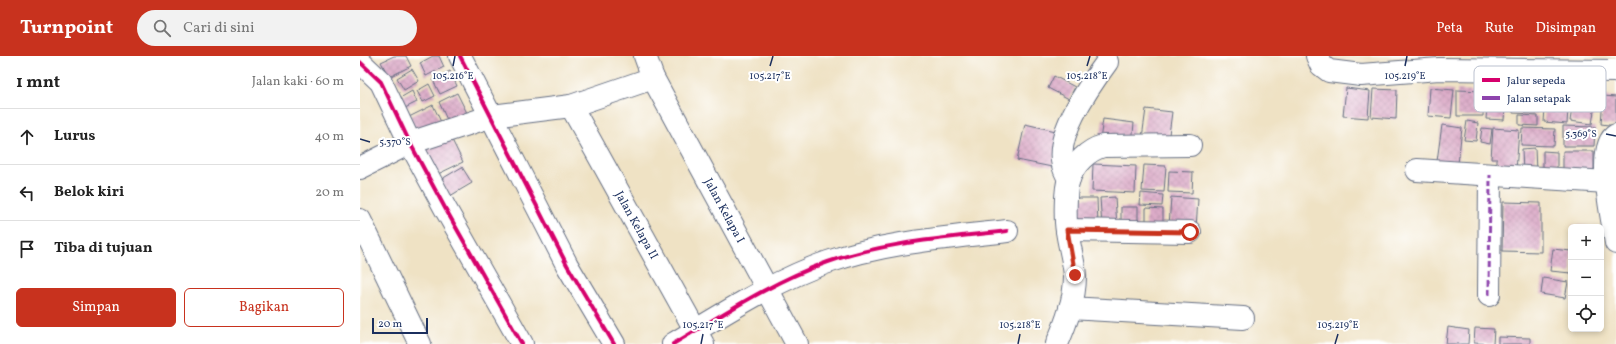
<!DOCTYPE html>
<html lang="id">
<meta charset="utf-8">
<style>
:root{--surface:#fff;--page:#f2f2f2;--text:#222;--muted:#767676;--line:#e0e0e0;--accent:#c8321e}
body{margin:0;font-family:Vollkorn,serif;background:var(--page);color:var(--text)}
.controls{position:absolute;right:12px;bottom:12px;display:grid;overflow:hidden;border-radius:6px;box-shadow:0 2px 6px #0003}
.controls button{width:36px;height:36px;display:grid;place-items:center;padding:0;border:0;border-bottom:1px solid var(--line);background:var(--surface);color:var(--text);font:20px sans-serif}
.scale{position:absolute;left:12px;bottom:10px;width:56px;box-sizing:border-box;padding-left:4px;border:2px solid #1b2f5e;border-top:0;font-size:11px;line-height:14px;white-space:nowrap;color:#1b2f5e;-webkit-text-stroke:3px #fff;paint-order:stroke}
.stop{position:absolute;width:12px;height:12px;margin:-9px;border:3px solid #c8321e;border-radius:50%;background:#fff}
.stop.end{background:#c8321e;border-color:#fff;box-shadow:0 1px 4px #0008}
.list{margin:0;padding:0;list-style:none}
h2{display:flex;justify-content:space-between;align-items:center;height:52px;margin:0;padding:0 16px;font-size:17px}
h2 small{font-size:13px;font-weight:400;color:var(--muted)}
.list li{display:grid;grid-template-columns:26px 1fr auto;gap:12px;align-items:center;box-sizing:border-box;height:56px;padding:0 16px;border-top:1px solid var(--line)}
.list b{display:block;font-size:15px;white-space:nowrap}
.list em{font-size:13px;font-style:normal;color:var(--muted)}
.actions{display:flex;gap:8px;padding:12px 16px}
.actions a{flex:1;padding:9px 0;border:1px solid var(--accent);border-radius:6px;text-align:center;font-size:14px;color:var(--accent)}
.actions .main{background:var(--accent);color:#fff}
.icon{flex:none;width:22px;height:22px;fill:none;stroke:currentColor;stroke-width:2;stroke-linecap:round;stroke-linejoin:round}
.map{position:relative;flex:none;width:1256px;height:288px;overflow:hidden}
header{display:flex;align-items:center;gap:24px;box-sizing:border-box;height:56px;padding:0 20px;background:var(--accent);color:#fff}
header strong{font-size:19px}
nav{display:flex;gap:22px;margin-inline-start:auto;font-size:14px}
.search{width:280px;height:36px;background:var(--page);display:flex;align-items:center;gap:10px;box-sizing:border-box;padding:0 14px;border-radius:22px;color:var(--muted);font-size:15px}
main{display:flex}
aside{flex:1;background:var(--surface)}
.map>svg:first-child{display:block}
</style>
<header>
<strong>Turnpoint</strong>
<div class="search"><svg class="icon" aria-label="search" viewBox="0 0 24 24"><circle cx="10" cy="10" r="6"/><path d="M15 15l6 6"/></svg>Cari di sini</div>
<nav><a>Peta</a><a>Rute</a><a>Disimpan</a></nav>
</header>
<main>
<aside>
<h2>1 mnt<small>Jalan kaki · 60 m</small></h2>
<ul class="list">
<li><svg class="icon" aria-label="ahead" viewBox="0 0 24 24"><path d="M12 20V5M6 11l6-6 6 6"/></svg><div><b>Lurus</b></div><em>40 m</em></li>
<li><svg class="icon" aria-label="left" viewBox="0 0 24 24"><path d="M17 20v-9H6M10 6l-5 5 5 5"/></svg><div><b>Belok kiri</b></div><em>20 m</em></li>
<li><svg class="icon" aria-label="arrive" viewBox="0 0 24 24"><path d="M6 21V4h12l-3 4 3 4H6"/></svg><div><b>Tiba di tujuan</b></div></li>
</ul>
<div class="actions"><a class="main">Simpan</a><a>Bagikan</a></div>
</aside>
<div class="map">
<svg width="1256" height="288" viewBox="0 0 1256 288">
<defs>
<pattern id="building-cross-hatch" width="8" height="8" patternUnits="userSpaceOnUse"><rect width="8" height="8" fill="#dcabc7"/><path d="M0 0l8 8M0 8l8-8" fill="none" stroke="#bc93ad"/></pattern>
</defs>
<rect width="100%" height="100%" fill="#fff"/>
<filter id="ink" filterUnits="userSpaceOnUse"><feTurbulence type="fractalNoise" baseFrequency=".025" numOctaves="2"/><feDisplacementMap in="SourceGraphic" scale="8" xChannelSelector="R" yChannelSelector="G"/><feConvolveMatrix kernelMatrix="1 2 1 2 8 2 1 2 1" color-interpolation-filters="sRGB"/></filter>
<filter id="wash" filterUnits="userSpaceOnUse"><feTurbulence type="fractalNoise" baseFrequency=".012" numOctaves="4" result="noise"/><feDisplacementMap in="SourceGraphic" scale="16" xChannelSelector="R" yChannelSelector="G"/><feGaussianBlur stdDeviation="0.9" result="paint"/><feColorMatrix in="noise" values="0 0 0 0 0 0 0 0 0 0 0 0 0 0 0 0 0 1.4 0 .05"/><feComposite in="paint" operator="in"/></filter>
<g filter="url(#wash)">
<rect width="100%" height="100%" fill="#efe2c4"/>
<g id="blocks">
<!-- building -->
<path fill="url(#building-cross-hatch)" d="M34,0H46L51,10L29,21L21,6Z
M73,0H79L84,11L66,20L60,7Z
M52,13L59,25L44,34L37,22Z
M90,15L97,30L80,38L73,24Z
M694,20L715,31L709,43L688,32Z
M69,28L75,40L63,46L57,35Z
M986,32L1010,35L1008,62L983,60Z
M1070,32L1094,34L1091,62L1068,60Z
M1013,33L1037,34L1036,63L1011,61Z
M1097,34L1124,35L1123,60H1097Z
M1155,34L1179,36L1177,58L1153,57Z
M52,35L57,46L45,52L40,42Z
M1128,36L1146,37L1144,64L1126,63Z
M97,37L107,57L88,66L79,46Z
M1186,37L1209,38L1207,68L1184,66Z
M1214,39L1236,42L1232,68L1210,65Z
M1243,40L1256,41V70L1241,68Z
M73,49L81,66L57,78L49,61Z
M786,53L812,56L808,86L782,82Z
M1159,59L1178,60V70L1159,69Z
M743,63L774,67L772,88L740,84Z
M1107,65L1118,67L1116,85L1104,84Z
M665,68L700,76L692,111L657,104Z
M1082,69L1102,72L1098,108L1077,105Z
M1203,70L1235,71L1234,90H1203Z
M1122,72L1132,73L1130,88L1120,86Z
M1133,72L1159,74L1156,115L1137,114V103H1131Z
M1162,72L1195,73L1194,90L1161,89Z
M91,82L103,106L78,118L66,94Z
M1175,92L1176,116L1163,117L1162,93Z
M1183,95L1197,96V119L1183,118Z
M1203,95H1234V122H1203Z
M733,108L776,110L775,137L732,135Z
M784,109L806,110L804,136L782,135Z
M102,111L112,127L90,140L80,124Z
M809,115L833,116L832,137L808,136Z
M781,137L803,139L802,150L780,149Z
M755,141L757,170L742,171L740,142Z
M811,141L838,143L836,172L809,170Z
M712,142H737L738,170H713Z
M1143,146L1181,147V196L1142,195Z
M761,151H778V172H761Z
M786,152L803,153V172H786Z
M1212,169L1228,170V171H1212Z
M1193,193L1211,195V217L1190,215Z
M1183,222L1208,226L1205,242L1181,238Z
M1088,271L1109,274L1108,288H1086Z
M1115,272L1134,273L1133,288L1114,287Z
M1138,281L1170,282V288H1138Z"/>
</g>
</g>
<g filter="url(#ink)">
<use href="#blocks" fill-opacity="0" stroke="#656e82" stroke-width="1"/>
<g fill="none" stroke-linecap="round" stroke-linejoin="round">
<defs>
<g id="minor">
<path d="M100,0L207,209L254,288"/>
<path id="s1" d="M285,0L293,22L437,288"/>
<path d="M957,0L961,9L969,15L1001,19L1079,13L1256,15"/>
<path d="M0,6L21,26L50,87L85,152L162,288"/>
<path id="s2" d="M211,50L343,288"/>
<path d="M1256,79C1235,91 1253,165 1256,187"/>
<path d="M0,112L50,87L132,60L211,50L293,22"/>
<path d="M1057,114L1247,126"/>
<path d="M709,123C707,119 704,114 703,109C694,79 730,29 747,6"/>
<path d="M0,164L60,288"/>
<path d="M707,174L830,176"/>
<path d="M1129,239L1130,119"/>
<path d="M710,252L883,262"/>
<path d="M313,288C362,259 413,225 468,206C525,186 587,182 647,175"/>
<path d="M697,288C706,267 715,244 715,220C714,205 709,190 707,175C705,164 705,133 709,123C714,108 728,94 743,90L830,89"/>
</g>
</defs>
<!-- minor casing -->
<use href="#minor" stroke="#656e82" stroke-width="24"/>
<!-- minor -->
<use href="#minor" stroke="#fff" stroke-width="22"/>
<!-- quiet -->
<path stroke="#8e44ad" stroke-width="3" stroke-dasharray="6 3" stroke-linecap="butt" d="M1129,239L1130,119"/>
<defs>
<path id="cycleway" d="M100,0L207,209L254,288
M0,6L21,26L50,87L85,152L162,288
M313,288C362,259 413,225 468,206C525,186 587,182 647,175"/>
</defs>
<!-- cycleway casing -->
<use href="#cycleway" stroke="#fff" stroke-width="6"/>
<!-- cycleway -->
<use href="#cycleway" stroke="#d6006c" stroke-width="4"/>
</g>
</g>
<g fill="none" stroke-linecap="round" stroke-linejoin="round" filter="url(#ink)">
<!-- route -->
<path stroke="#c8321e" stroke-width="5" d="M715,219L707,174L830,176"/>
</g>
<!-- ticks -->
<path fill="none" stroke="#1b2f5e" stroke-width="1.5" d="M93,10L95,0M410,10L413,0M727,10L730,0M1045,10L1047,0M1246,78L1256,80M0,83L10,86M341,288L343,278M658,288L660,278M975,288L978,278"/>
<g text-anchor="middle" stroke-width="4" stroke-linejoin="round" paint-order="stroke">
<!-- street labels -->
<g font-size="12" fill="#1b2f5e" stroke="#fff">
<text dy="4" stroke="none"><textPath href="#s1" startOffset="174">Jalan Kelapa I</textPath></text>
<text dy="4" stroke="none"><textPath href="#s2" startOffset="136">Jalan Kelapa II</textPath></text>
</g>
</g>
<!-- legend -->
<rect x="1114" y="10" width="132" height="46" rx="6" fill="#fff" stroke="#bbc1cf" stroke-width="1"/>
<rect x="1122" y="22" width="18" height="4" fill="#d6006c"/>
<rect x="1122" y="40" width="18" height="4" fill="#8e44ad"/>
<g font-size="11" fill="#1b2f5e">
<text x="1147" y="28">Jalur sepeda</text>
<text x="1147" y="46">Jalan setapak</text>
</g>
<g font-size="10" text-anchor="middle" fill="#1b2f5e" stroke="#fff" stroke-width="4" stroke-linejoin="round" paint-order="stroke">
<text x="93" y="23">105.216°E</text>
<text x="410" y="23">105.217°E</text>
<text x="727" y="23">105.218°E</text>
<text x="1045" y="23">105.219°E</text>
<text x="1221" y="81">5.369°S</text>
<text x="35" y="89">5.370°S</text>
<text x="343" y="272">105.217°E</text>
<text x="660" y="272">105.218°E</text>
<text x="978" y="272">105.219°E</text>
</g>
</svg>
<div class="controls">
<button>+</button>
<button>−</button>
<button><svg class="icon" aria-label="locate" viewBox="0 0 24 24"><circle cx="12" cy="12" r="6"/><path d="M12 2v4M12 18v4M2 12h4M18 12h4"/></svg></button>
</div>
<div class="scale">20 m</div>
<div class="stop" style="left:830px;top:176px"></div>
<div class="stop end" style="left:715px;top:219px"></div>
</div>
</main>
